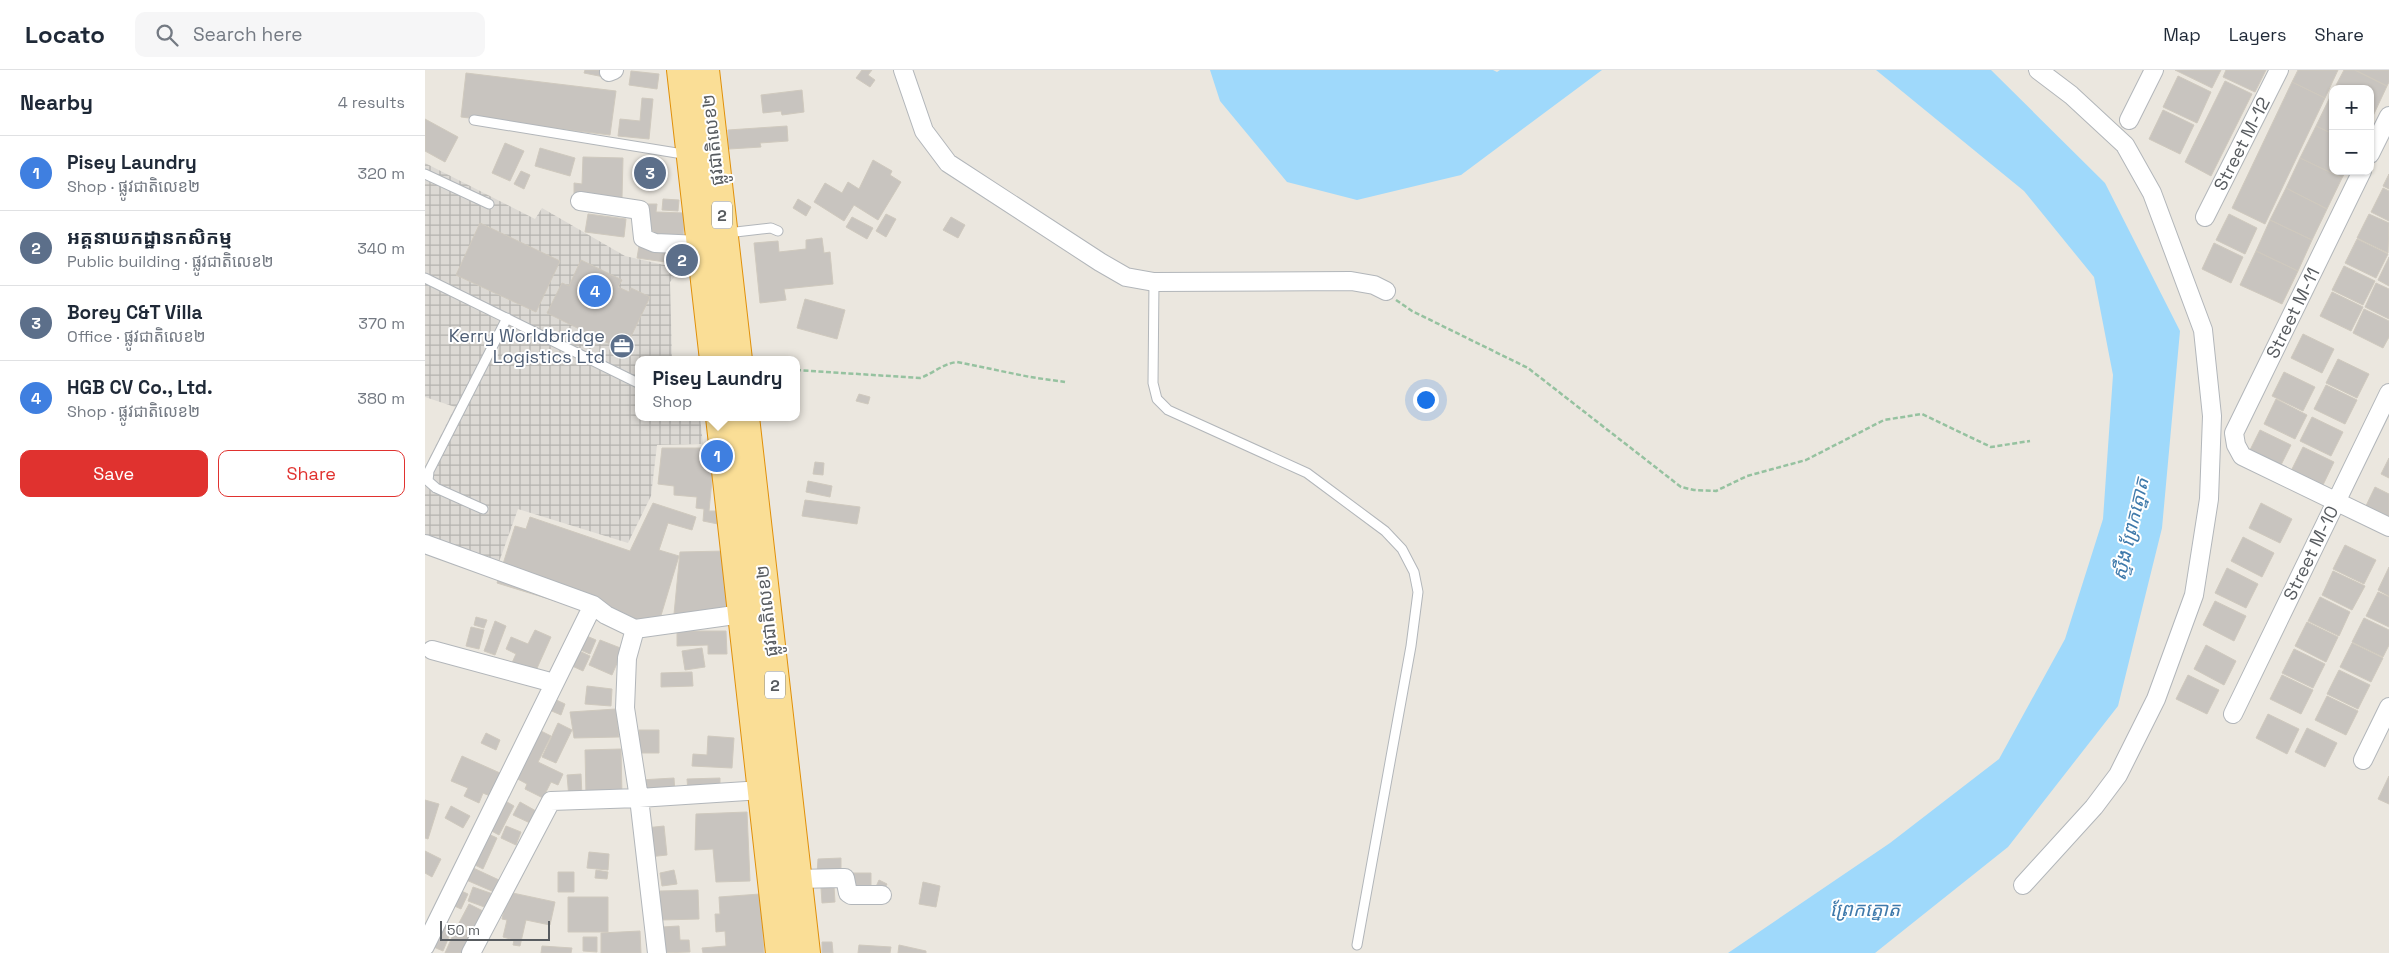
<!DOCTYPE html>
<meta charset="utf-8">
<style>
:root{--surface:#fff;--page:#f6f6f7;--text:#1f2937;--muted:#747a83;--line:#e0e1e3;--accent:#e0322f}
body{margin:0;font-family:"Space Grotesk","Noto Sans Khmer",sans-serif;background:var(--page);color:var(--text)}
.controls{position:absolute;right:15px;top:15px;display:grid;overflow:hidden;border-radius:10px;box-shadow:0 1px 4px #0004}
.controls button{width:45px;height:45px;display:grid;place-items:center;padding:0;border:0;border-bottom:1px solid var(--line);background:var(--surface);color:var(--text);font:25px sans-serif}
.scale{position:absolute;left:15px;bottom:12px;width:110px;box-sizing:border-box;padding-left:5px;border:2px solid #585c60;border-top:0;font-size:14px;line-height:18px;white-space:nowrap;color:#585c60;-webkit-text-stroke:4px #fff;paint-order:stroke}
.you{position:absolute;left:1000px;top:329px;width:18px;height:18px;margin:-12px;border:4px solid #fff;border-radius:50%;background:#1a73e8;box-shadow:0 0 0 8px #1a73e833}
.badge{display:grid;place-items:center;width:32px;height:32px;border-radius:50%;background:var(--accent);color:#fff;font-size:16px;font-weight:700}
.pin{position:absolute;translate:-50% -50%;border:2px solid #fff;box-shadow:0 1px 5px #0006}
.popup{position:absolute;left:210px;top:286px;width:165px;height:65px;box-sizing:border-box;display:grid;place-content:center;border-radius:10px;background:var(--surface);filter:drop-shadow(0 1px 4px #0005);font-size:16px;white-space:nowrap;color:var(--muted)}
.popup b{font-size:19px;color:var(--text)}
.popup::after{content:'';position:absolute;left:50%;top:100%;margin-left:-10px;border:10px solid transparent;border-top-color:var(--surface)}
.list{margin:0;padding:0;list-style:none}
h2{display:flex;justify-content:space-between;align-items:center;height:65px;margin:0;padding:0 20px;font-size:21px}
h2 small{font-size:16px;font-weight:400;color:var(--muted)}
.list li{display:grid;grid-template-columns:32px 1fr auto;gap:15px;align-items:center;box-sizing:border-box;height:75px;padding:0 20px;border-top:1px solid var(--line)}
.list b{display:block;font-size:19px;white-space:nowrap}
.list p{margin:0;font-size:16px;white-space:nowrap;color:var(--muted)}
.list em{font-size:16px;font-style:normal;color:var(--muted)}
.actions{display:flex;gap:10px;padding:15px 20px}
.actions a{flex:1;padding:11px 0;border:1px solid var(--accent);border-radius:10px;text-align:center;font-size:18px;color:var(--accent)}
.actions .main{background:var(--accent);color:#fff}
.icon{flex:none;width:28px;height:28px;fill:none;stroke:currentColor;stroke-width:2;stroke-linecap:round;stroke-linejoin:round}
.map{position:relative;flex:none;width:1964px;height:883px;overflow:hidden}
header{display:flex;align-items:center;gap:30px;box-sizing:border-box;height:70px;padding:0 25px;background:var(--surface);border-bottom:1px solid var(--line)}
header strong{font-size:24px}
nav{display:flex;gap:28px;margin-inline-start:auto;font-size:18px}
.search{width:350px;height:45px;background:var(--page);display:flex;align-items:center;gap:12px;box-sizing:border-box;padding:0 18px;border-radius:10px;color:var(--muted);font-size:19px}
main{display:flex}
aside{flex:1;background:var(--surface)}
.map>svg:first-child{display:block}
</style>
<header>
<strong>Locato</strong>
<div class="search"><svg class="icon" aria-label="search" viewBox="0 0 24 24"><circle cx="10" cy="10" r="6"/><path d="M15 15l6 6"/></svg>Search here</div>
<nav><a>Map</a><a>Layers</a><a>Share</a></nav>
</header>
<main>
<aside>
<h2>Nearby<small>4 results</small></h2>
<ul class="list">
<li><span class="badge" style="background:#3f7fe0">1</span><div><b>Pisey Laundry</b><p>Shop · ផ្លូវជាតិលេខ២</p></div><em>320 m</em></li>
<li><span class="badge" style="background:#5c6f8a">2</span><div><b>អគ្គនាយកដ្ឋានកសិកម្ម</b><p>Public building · ផ្លូវជាតិលេខ២</p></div><em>340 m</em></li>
<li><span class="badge" style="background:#5c6f8a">3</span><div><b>Borey C&amp;T Villa</b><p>Office · ផ្លូវជាតិលេខ២</p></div><em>370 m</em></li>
<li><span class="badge" style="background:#3f7fe0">4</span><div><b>HGB CV Co., Ltd.</b><p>Shop · ផ្លូវជាតិលេខ២</p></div><em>380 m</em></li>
</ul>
<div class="actions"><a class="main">Save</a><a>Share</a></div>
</aside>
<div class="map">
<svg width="1964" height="883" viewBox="0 0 1964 883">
<defs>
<pattern id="industrial-grid" width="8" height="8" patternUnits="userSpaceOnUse" patternTransform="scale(1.25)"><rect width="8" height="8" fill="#dcd9d4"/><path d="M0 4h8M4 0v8" fill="none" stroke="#b5b3af"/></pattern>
</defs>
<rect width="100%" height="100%" fill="#ebe7df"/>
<!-- industrial -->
<path fill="url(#industrial-grid)" d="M0,93L110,149L117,138L200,186L257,199L245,212L247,290H213V347H275L278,374L232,375L226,426L203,473L93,439L74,492L0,465V397L30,337L0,327Z"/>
<!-- water -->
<path fill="#9fd9fb" d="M785,0H1068L1072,2L1075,0H1177L1036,105L932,130L862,112L795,31Z
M1451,0H1566L1680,113L1755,261L1737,458L1693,636L1583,777L1450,883H1303L1465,773L1574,689L1640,569L1678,449L1688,305L1669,207L1599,121Z"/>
<!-- building -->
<path fill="#c8c4bf" stroke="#cfc9be" d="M160,0H180L179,7L159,3Z
M437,0H447L443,5L450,10L445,17L431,8Z
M1750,0H1796L1787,18Z
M1801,0H1841L1830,22L1798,7Z
M1873,0H1913L1900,28L1867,12Z
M1919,0H1930L1962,16L1948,46L1945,44V19H1909Z
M1930,0H1964V12L1962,16Z
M206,1L234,4L232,19L204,15Z
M41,3L191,21L185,65L36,47Z
M1753,6L1786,22L1772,53L1738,37Z
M1800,11L1827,24L1786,106L1760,92Z
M1867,12L1900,28L1840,154L1807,138Z
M377,20L379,42L357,45L356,41L338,43L336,25Z
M1906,25L1908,26V64L1891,56Z
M217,28L228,29L224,69L193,66L195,49L215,51Z
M1738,40L1769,55L1755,84L1724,69Z
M0,49L33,67L20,92L0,81Z
M362,56L363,71L335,73L336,77L304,79L303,60Z
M1891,56L1908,64V101H1921L1917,108L1875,88Z
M80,73L99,81L85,111L67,103Z
M115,78L150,88L145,106L110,96Z
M158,87L198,88L197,128H149V113L157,114Z
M1875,88L1917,108L1902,139L1861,118Z
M448,90L467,101L465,105L476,112L453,150L429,135L419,151L389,132L400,113L417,123L423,112L434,119Z
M96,101L105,105L99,119L89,114Z
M1964,104V119L1958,116Z
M1861,118L1902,139L1887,170L1845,150Z
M1958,118L1964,121V151L1946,142Z
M238,129L254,130L253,141L237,140Z
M373,129L386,137L381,146L368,138Z
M221,134H232L231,142L259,143L258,169L221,168Z
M163,144L201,149L199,167L160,162Z
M461,144L471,149L461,167L451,161Z
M1804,144L1832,158L1820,184L1791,170Z
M1944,144L1964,153L1963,183L1932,168Z
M427,147L448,158L442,169L421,157Z
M526,147L540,155L533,168L518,160Z
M1845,150L1887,170L1873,201L1831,181Z
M55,153L135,191L111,242L31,205Z
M397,168L399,183L405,182L408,214L359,219L361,230L335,233L329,173L353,171L354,182L381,179V170Z
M1932,169L1963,184L1951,208L1920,193Z
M1789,173L1818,187L1806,213L1777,199Z
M214,176L263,183L262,195L212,188Z
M1831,181L1873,201L1857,234L1815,215Z
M1964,187V216L1953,210Z
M156,190L197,210L193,217L204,222L206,218L225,227L199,281L122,243L137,213L144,216Z
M1919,196L1950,211L1938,235L1907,220Z
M1951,213L1964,219V249L1940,237Z
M1907,222L1938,237L1926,261L1895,246Z
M380,229L420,240L412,269L372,258Z
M1939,239L1964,251V267L1958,278L1928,263Z
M1878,264L1909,279L1897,303L1866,288Z
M1913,289L1944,304L1932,328L1901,313Z
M1859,302L1890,317L1878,341L1847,326Z
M1901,315L1932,330L1920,354L1889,339Z
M434,324L445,327L443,334L431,331Z
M1851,329L1882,345L1870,369L1839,354Z
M1887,347L1918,362L1906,386L1875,371Z
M1835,360L1866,375L1854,399L1823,384Z
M1878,377L1909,392L1897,417L1866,401Z
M237,378H283V389H289L284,441H293V454L278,451L279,439L271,438L272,427L249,425V416L233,414Z
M1964,388V408L1956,404Z
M390,392L399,393L398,405L388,404Z
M383,411L407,416L405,427L381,422Z
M1950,417L1964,424V454L1938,442Z
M380,430L435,437L432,454L377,446Z
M228,433L271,447L267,460L243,453L234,480L254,486L231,562L72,513L90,456L101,459L105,447L205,481Z
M1836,433L1867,449L1855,473L1824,458Z
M1818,467L1849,483L1837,507L1806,491Z
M1920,475L1951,490L1939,514L1908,499Z
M301,481L302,542L249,544L255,482Z
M1964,497V526L1953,520Z
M1802,498L1833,514L1821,538L1790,523Z
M1908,501L1940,516L1927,540L1897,525Z
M1953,522L1964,527V557L1941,546Z
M1895,527L1925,542L1914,566L1883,551Z
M1790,531L1821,546L1809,571L1778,555Z
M51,547L62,550L59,558L49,555Z
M1939,548L1964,560V575L1958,587L1927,572Z
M70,551L81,556L70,585L59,581Z
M1882,552L1913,567L1901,592L1870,576Z
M46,557L59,560L54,579L41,576Z
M110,560L126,567L109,605L86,595L91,584L81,579L86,567L103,574Z
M252,561H301L302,584H283V575L252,576Z
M157,564L171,570L165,584L151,578Z
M175,570L198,579L187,605L164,595Z
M1927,573L1958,588L1946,612L1915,597Z
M1781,575L1811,591L1799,615L1769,599Z
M277,578L280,597L260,600L257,581Z
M1869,579L1900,594L1888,618L1857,603Z
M152,580L165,586L158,601L145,595Z
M1914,600L1945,615L1933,639L1902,624Z
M267,602L268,616L236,617V603Z
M1763,605L1794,620L1782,644L1751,629Z
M1857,605L1888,620L1876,644L1845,629Z
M162,616L187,619L186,636L160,634Z
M1902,626L1933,641L1921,665L1890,650Z
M127,628L140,634L136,645L122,639Z
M191,639L194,667L149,668L145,642Z
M1843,644L1874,659L1862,684L1831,668Z
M133,653L147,660L131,693L117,687Z
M1882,658L1912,673L1900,697L1870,682Z
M112,659L126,666L113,692L138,704L133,715L126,712L118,728L100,719L102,714L89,707Z
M214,660H234V683H214Z
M61,663L75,670L71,680L56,673Z
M283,666L309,668L307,698L267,696L268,684L282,685Z
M196,679L197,725L161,726L160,680Z
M37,686L75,703L65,726L58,723L54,733L39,726L43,718L26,711Z
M156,704L157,727L144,728L142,705Z
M1964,706V734L1953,729Z
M249,708L250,722L216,724L215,710Z
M295,708V720L263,721L262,709Z
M77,729L89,736L74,765L61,758Z
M0,730L14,734L3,769L0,768Z
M95,732L111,741L105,753L88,745Z
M26,736L45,746L38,758L20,748Z
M322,742L325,811L291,812L288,779L270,780L271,744Z
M81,756L96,762L91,775L76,768Z
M239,756L242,785L223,787L220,758Z
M59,762L72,768L58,799L46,793Z
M0,781L16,789L7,807L0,803Z
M164,782L184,784L183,800L162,798Z
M416,788V804H392L393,789Z
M44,796L74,810L69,822L39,809Z
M171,800L183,802L182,809L170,808Z
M249,800L252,814L237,816L235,803Z
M133,802H149V822H133Z
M427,803H446V821H427Z
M454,810L462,814L457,824L449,821Z
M498,812L515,816L511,837L494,834Z
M409,816L410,832L397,833L396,818Z
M48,817L68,824L62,838L43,831Z
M32,819L43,824L36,839L25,834Z
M273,820L274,849L236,850L235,821Z
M83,822L130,832L125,855L101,850L95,876L88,875L89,870L78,867L82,850L77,849Z
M335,824L339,883H278L277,878L301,876L300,861L291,862L290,844H295L294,827Z
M143,827H183V862H143Z
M44,834L62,843L52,862L34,853Z
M15,851L28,857L18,881L4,875Z
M32,856L48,863L39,883H20Z
M254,856L255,870H264L265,882L238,883L237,857Z
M215,861L216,883H176V863Z
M158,867H172V882L158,881Z
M397,872H407L408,883H397Z
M434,875L466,877L465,883H433Z
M474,875L501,881V883H473Z
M117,876L147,878L146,883H116Z"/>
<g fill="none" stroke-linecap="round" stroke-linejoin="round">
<defs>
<path id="service" d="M49,50L264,85
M0,104L64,134
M302,163L346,158L353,161
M0,208L213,313
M729,212L728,313L732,329L743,340L882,403L960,461L977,479L989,502L993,522L986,576L932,875
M58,439L11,418L3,411L4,401L82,248"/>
<path id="minor" d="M478,0L499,61L523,93L675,192L701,207L729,212L926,211L949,215L961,221
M184,2L189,0
M1704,50L1729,0
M1945,84L1964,46
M1937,101L1809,363L1811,375L1817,386L1964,457
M155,131L215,140L218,168L230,173L276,175
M1780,147L1854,0
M0,474L168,535L181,545L210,559L317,544
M210,559L202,588L200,638L214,728L232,883
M7,580L129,613
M1808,644L1964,323
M1938,690L1964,637
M372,809L416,808H420L423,823L426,825H457
M1598,815L1669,737L1693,705L1731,629L1769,525L1784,429L1787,346L1778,260L1727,123L1700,75L1646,25L1613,0
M0,876L168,535
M46,883L126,731L214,728L337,720"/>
<path id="trunk" d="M256,0L289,290
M280,0L313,290
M295,347L355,883
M320,347L381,883"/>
</defs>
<!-- service casing -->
<use href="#service" stroke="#b2b6ba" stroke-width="11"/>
<!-- minor casing -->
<use href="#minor" stroke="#b2b6ba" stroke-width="20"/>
<!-- trunk casing -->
<use href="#trunk" stroke="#e0900a" stroke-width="30"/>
<!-- path -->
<path stroke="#96c2a0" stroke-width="2.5" stroke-dasharray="5 2.5" stroke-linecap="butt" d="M971,230L987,241L1103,298L1256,417L1269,420L1291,421L1322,406L1381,390L1459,350L1497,344L1566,377L1605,371
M371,300L495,308C509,303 517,294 532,292L605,307L640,312"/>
<!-- service -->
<use href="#service" stroke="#fff" stroke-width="9"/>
<!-- minor -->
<use href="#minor" stroke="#fff" stroke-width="18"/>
<!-- trunk -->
<use href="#trunk" stroke="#fade96" stroke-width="28"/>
</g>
<!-- icons -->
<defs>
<symbol id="office-disc" viewBox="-11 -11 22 22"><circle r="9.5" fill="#5c6f8a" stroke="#fff"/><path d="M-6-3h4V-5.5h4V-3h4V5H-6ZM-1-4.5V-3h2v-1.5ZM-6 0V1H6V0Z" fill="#fff"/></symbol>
</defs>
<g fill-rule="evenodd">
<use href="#office-disc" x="183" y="262" width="28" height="28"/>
</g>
<g text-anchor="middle" stroke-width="4" stroke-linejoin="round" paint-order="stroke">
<!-- shield labels -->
<g fill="#fff" stroke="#8a8d90" stroke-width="1">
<rect x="287" y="131.5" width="20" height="27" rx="4"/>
<rect x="340" y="601.5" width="20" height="27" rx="4"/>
</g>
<g font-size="16" font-weight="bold" fill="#585c60">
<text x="297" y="151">2</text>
<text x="350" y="621">2</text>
</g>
<!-- street labels -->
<g font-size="18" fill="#585c60" stroke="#fff">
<text transform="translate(288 70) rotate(-96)" y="6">ផ្លូវជាតិលេខ២</text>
<text transform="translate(1817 74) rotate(-63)" y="6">Street M-12</text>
<text transform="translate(1868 243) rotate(-64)" y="6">Street M-11</text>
<text transform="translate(1886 483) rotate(-64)" y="6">Street M-10</text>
<text transform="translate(342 541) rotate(-96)" y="6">ផ្លូវជាតិលេខ២</text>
</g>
<!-- service labels -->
<g font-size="18" fill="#4e5e75" stroke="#fff" text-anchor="end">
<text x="180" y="272">Kerry Worldbridge<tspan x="180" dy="21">Logistics Ltd</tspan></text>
</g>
<!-- water labels -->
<g font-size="19" font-style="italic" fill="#3f7aab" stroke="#fff">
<text transform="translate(1705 459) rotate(-77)" y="7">ស្ទឹង ព្រែកត្នោត</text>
<text x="1440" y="846">ព្រែកត្នោត</text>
</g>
</g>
</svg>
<div class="controls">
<button>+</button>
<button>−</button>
</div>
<div class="scale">50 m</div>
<div class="you"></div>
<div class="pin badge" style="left:292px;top:386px;background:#3f7fe0">1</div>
<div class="popup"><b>Pisey Laundry</b>Shop</div>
<div class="pin badge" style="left:257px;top:190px;background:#5c6f8a">2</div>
<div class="pin badge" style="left:225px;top:103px;background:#5c6f8a">3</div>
<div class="pin badge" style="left:170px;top:221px;background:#3f7fe0">4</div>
</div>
</main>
